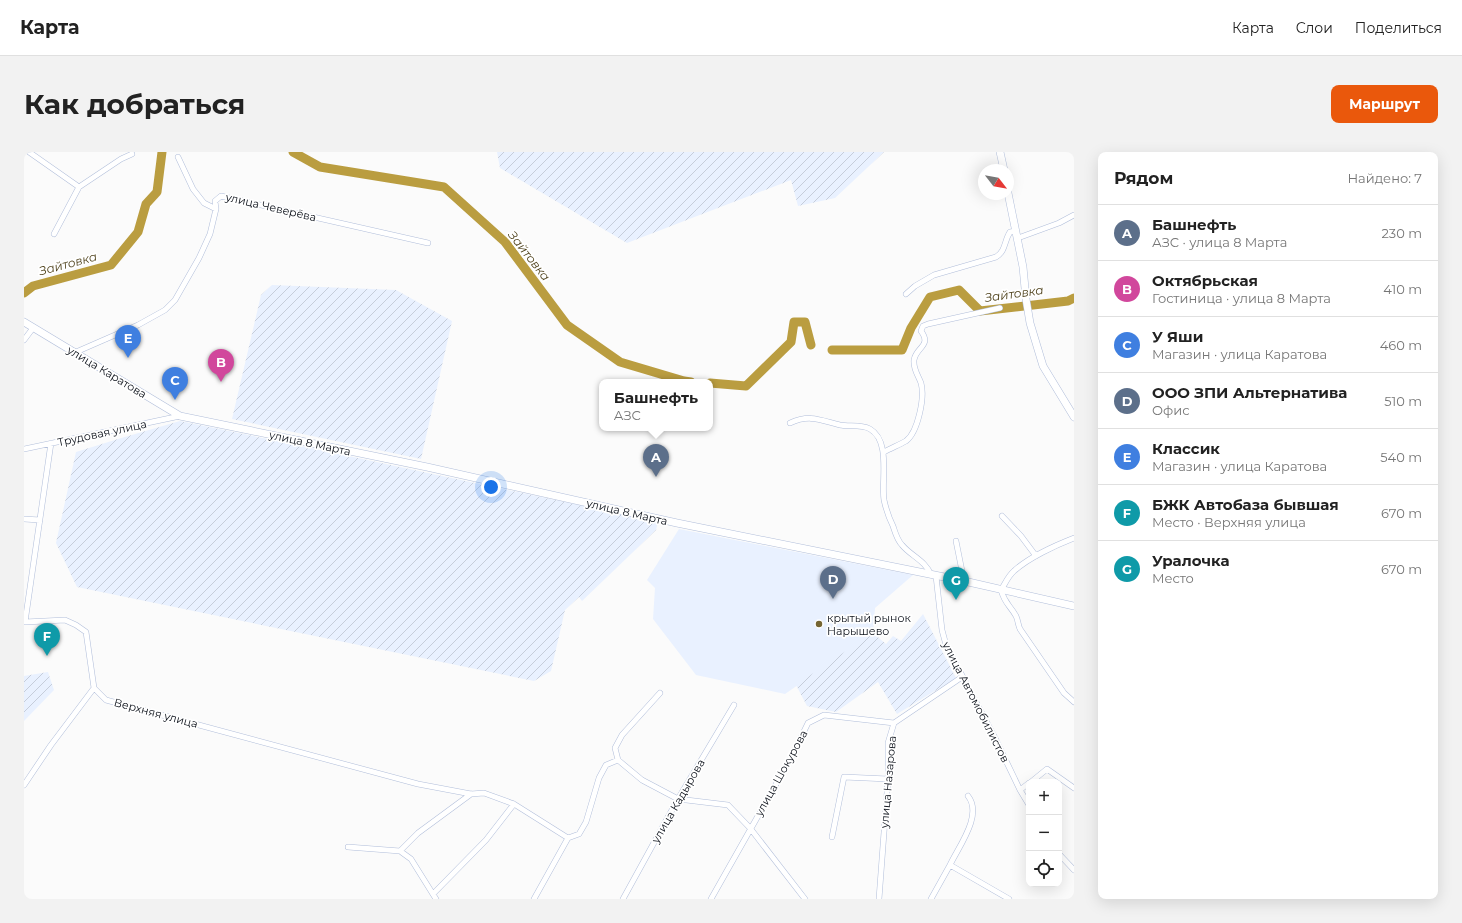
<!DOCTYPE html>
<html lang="ru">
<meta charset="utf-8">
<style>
:root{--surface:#fff;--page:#f2f2f2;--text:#222;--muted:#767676;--line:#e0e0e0;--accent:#ea580c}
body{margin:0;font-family:Montserrat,sans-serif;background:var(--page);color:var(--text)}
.controls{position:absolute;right:12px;bottom:12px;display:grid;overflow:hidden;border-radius:8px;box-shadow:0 4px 16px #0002}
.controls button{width:36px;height:36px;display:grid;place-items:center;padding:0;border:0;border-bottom:1px solid var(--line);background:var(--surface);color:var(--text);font:20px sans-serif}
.compass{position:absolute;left:954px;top:12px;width:36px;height:36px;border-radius:50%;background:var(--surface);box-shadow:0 4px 16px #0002;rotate:121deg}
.you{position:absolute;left:467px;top:335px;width:14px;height:14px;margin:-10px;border:3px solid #fff;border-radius:50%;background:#1a73e8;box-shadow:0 0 0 6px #1a73e833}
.badge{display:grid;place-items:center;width:26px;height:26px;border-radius:50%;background:var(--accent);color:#fff;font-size:13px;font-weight:700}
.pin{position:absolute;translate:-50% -33px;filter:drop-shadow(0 1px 2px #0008)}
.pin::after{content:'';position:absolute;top:21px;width:14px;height:12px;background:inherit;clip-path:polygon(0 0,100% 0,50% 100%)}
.popup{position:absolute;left:575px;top:227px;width:114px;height:52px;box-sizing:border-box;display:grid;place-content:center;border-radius:8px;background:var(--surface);filter:drop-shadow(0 1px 3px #0005);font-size:13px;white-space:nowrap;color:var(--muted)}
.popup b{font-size:15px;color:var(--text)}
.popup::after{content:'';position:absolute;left:50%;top:100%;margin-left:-8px;border:8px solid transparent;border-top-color:var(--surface)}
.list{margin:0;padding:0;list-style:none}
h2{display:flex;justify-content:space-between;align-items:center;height:52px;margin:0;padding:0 16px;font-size:17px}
h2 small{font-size:13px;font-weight:400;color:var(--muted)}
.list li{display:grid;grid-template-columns:26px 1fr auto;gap:12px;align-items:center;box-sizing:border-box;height:56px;padding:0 16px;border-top:1px solid var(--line)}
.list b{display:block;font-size:15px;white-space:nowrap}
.list p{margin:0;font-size:13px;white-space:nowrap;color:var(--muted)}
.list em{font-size:13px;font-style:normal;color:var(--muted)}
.icon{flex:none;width:22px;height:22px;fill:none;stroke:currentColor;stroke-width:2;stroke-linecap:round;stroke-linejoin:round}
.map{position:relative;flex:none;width:1050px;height:747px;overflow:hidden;border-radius:8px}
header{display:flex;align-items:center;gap:24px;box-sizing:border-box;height:56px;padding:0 20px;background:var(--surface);border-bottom:1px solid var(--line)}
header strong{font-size:19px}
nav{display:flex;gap:22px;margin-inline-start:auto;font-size:14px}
.intro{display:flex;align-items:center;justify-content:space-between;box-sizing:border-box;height:96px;padding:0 24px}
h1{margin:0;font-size:28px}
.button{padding:10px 18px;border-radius:8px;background:var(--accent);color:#fff;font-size:14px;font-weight:700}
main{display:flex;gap:24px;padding:0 24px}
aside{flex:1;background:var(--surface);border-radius:8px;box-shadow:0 4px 16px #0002}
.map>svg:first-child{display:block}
</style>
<header>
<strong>Карта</strong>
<nav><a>Карта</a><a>Слои</a><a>Поделиться</a></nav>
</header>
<div class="intro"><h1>Как добраться</h1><a class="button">Маршрут</a></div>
<main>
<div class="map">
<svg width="1050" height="747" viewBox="0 0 1050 747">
<defs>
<pattern id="industrial-furrows" width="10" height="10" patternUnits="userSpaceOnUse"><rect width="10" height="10" fill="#e9f1ff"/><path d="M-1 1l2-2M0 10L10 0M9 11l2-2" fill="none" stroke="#c6cdda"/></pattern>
</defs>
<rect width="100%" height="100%" fill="#fbfbfb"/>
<!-- built -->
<path fill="#e9f1ff" d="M655,377L889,423L851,456L849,481L761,542L672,523L629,467L631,436L623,428Z"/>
<!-- industrial -->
<path fill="url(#industrial-furrows)" d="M473,0H860L811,46L774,54L767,28L603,91L476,16Z
M248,133L372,138L428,169L397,307L208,267L237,143Z
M156,269L273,293L634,370L632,378L558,449L555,445L541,458L527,519L510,529L53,435L32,391L52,300L94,287Z
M899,462L932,526L873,562L854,530L812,560L783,554L772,533L847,482L849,481L862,492L869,484L877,489Z
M24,520L30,538L0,569V524Z"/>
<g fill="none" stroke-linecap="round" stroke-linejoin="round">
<!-- river -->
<path stroke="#ba9d40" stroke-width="9" d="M269,0L296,15L420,35L481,90L543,173L596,210L660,229L667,230
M0,141L9,134L87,113L114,80L122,52L133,40L138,0
M808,198H878L887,176L906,145L935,138L956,159L1044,149L1050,146
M686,231L722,234L767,190L770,170H781L787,193"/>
<defs>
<path id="minor" d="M5,0L55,35L30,82
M154,5L169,37L180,51L192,57
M55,35L97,7L108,2
M994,86L1035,71L1050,63
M882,142L891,134L910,123L972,105C982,99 980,89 986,80L992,79
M0,188L9,176
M52,200L114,173L141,158L151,148L175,106L186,82L192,57L191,49L197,44L404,91
M766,271C786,262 796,268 816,273C825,275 837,272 846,277C867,289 857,328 860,348C862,357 865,366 869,374C871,380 873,388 878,393C887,404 902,409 907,423
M27,291L1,470L41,468L52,473L62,480L70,536L82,548L394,632L447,642L460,641L490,652L544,686
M0,297L156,264
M860,300C867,296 875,293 882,289C894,280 901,245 897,231C894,223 889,217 890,208C892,195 908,194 897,179L899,174L904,172L976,156
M978,364L997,384L1012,404
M0,367L16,368
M1050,386C1032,393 1004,406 990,419C984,424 981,432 977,438C981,452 985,452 992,464C994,468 994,473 996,477L1040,541L1050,550
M932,389L940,429
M912,424L918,478L922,493L972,588L996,638L1005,653
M594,608L618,628L654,647L704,653L726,676L781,747
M1007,630L1023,617L1050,636
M0,633L27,593L70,536
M996,638L1005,631
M808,685L820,625L864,627
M324,695L376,699L387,707L412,747
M376,699L394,681L447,642
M1035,702L1050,718
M926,713C935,694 959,663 944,644
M409,742L462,688L490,652
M510,747L544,686L555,682L562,670L575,626L582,613L594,608L591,596L598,583L636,541
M599,747L654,647L710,553
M687,747L768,604L784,571L800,563L870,571
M855,747L864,627V591L870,571L938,525
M907,747L926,713L985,747"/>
<path id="secondary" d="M976,0L980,18
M984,41L999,115L1002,147L1006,171L1019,214L1050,265
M0,170L156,264L403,315L653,371L940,429L1050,454"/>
</defs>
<!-- minor casing -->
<use href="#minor" stroke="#b1beda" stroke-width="6"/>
<!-- secondary casing -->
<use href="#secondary" stroke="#b1beda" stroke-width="8"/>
<!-- minor -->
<use href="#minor" stroke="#fff" stroke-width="5"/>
<!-- secondary -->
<use href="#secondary" stroke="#fff" stroke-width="7"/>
</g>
<!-- markers -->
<circle fill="#756532" stroke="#fff" stroke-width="1.5" cx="795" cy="472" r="4"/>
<g text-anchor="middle" stroke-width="3.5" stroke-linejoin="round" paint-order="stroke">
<!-- street labels -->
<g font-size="11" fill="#0a0f18" stroke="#fff">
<text transform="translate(247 55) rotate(13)" y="4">улица Чеверёва</text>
<text transform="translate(83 220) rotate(31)" y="4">улица Каратова</text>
<text transform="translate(78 281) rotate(-12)" y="4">Трудовая улица</text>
<text transform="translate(286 291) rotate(12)" y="4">улица 8 Марта</text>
<text transform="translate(603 360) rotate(13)" y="4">улица 8 Марта</text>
<text transform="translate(952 550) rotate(63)" y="4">улица Автомобилистов</text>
<text transform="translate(132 561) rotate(15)" y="4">Верхняя улица</text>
<text transform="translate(757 621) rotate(-61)" y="4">улица Шокурова</text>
<text transform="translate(864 630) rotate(-85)" y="4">улица Назарова</text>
<text transform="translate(654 649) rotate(-60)" y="4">улица Кадырова</text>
</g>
<!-- poi labels -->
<g font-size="11" fill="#0a0f18" stroke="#fff" text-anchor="start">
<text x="803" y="470">крытый рынок<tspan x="803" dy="13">Нарышево</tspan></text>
</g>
<!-- water labels -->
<g font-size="12" font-style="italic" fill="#4d401a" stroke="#fff">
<text transform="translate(505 104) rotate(52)" y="4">Зайтовка</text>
<text transform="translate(44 112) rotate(-15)" y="4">Зайтовка</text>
<text transform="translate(990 142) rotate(-8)" y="4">Зайтовка</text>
</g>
</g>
</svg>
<div class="controls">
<button>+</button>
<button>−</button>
<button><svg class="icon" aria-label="locate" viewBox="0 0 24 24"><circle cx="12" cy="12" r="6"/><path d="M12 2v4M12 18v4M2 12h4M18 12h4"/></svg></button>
</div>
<svg class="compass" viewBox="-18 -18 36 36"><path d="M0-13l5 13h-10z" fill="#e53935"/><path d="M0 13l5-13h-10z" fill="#767676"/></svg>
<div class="you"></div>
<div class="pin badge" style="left:632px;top:325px;background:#5c6f8a">A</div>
<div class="popup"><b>Башнефть</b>АЗС</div>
<div class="pin badge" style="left:197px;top:230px;background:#d1479c">B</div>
<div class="pin badge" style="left:151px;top:248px;background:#3f7fe0">C</div>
<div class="pin badge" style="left:809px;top:447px;background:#5c6f8a">D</div>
<div class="pin badge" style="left:104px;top:206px;background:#3f7fe0">E</div>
<div class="pin badge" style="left:23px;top:504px;background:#0f9aa8">F</div>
<div class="pin badge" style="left:932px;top:448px;background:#0f9aa8">G</div>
</div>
<aside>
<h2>Рядом<small>Найдено: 7</small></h2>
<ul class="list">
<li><span class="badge" style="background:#5c6f8a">A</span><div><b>Башнефть</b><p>АЗС · улица 8 Марта</p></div><em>230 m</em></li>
<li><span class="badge" style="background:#d1479c">B</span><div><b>Октябрьская</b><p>Гостиница · улица 8 Марта</p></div><em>410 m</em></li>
<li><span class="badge" style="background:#3f7fe0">C</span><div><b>У Яши</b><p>Магазин · улица Каратова</p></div><em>460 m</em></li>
<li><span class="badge" style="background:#5c6f8a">D</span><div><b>ООО ЗПИ Альтернатива</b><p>Офис</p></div><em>510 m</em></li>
<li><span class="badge" style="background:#3f7fe0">E</span><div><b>Классик</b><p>Магазин · улица Каратова</p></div><em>540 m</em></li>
<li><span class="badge" style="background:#0f9aa8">F</span><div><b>БЖК Автобаза бывшая</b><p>Место · Верхняя улица</p></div><em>670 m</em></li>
<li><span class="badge" style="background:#0f9aa8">G</span><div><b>Уралочка</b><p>Место</p></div><em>670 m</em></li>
</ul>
</aside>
</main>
